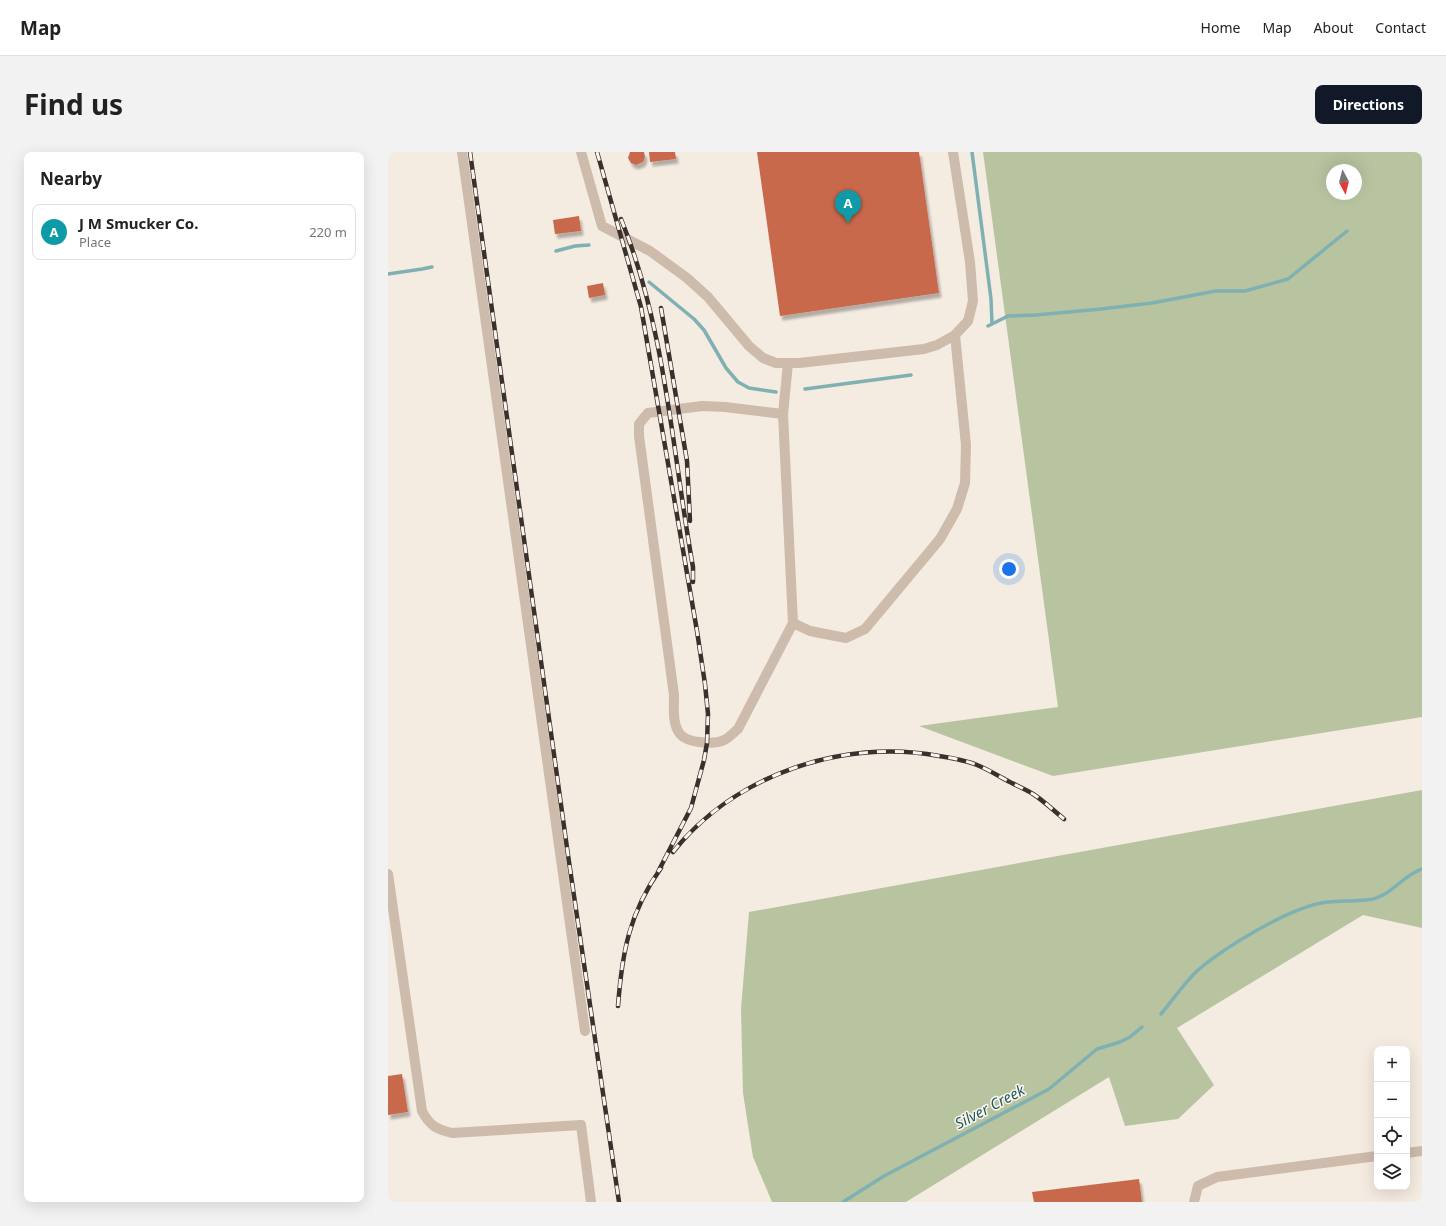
<!DOCTYPE html>
<meta charset="utf-8">
<style>
:root{--surface:#fff;--page:#f2f2f2;--text:#222;--muted:#767676;--line:#e0e0e0;--accent:#111827}
body{margin:0;font-family:"Noto Sans",sans-serif;background:var(--page);color:var(--text)}
.controls{position:absolute;right:12px;bottom:12px;display:grid;overflow:hidden;border-radius:8px;box-shadow:0 4px 16px #0002}
.controls button{width:36px;height:36px;display:grid;place-items:center;padding:0;border:0;border-bottom:1px solid var(--line);background:var(--surface);color:var(--text);font:20px sans-serif}
.compass{position:absolute;left:938px;top:12px;width:36px;height:36px;border-radius:50%;background:var(--surface);box-shadow:0 4px 16px #0002;rotate:173deg}
.you{position:absolute;left:621px;top:417px;width:14px;height:14px;margin:-10px;border:3px solid #fff;border-radius:50%;background:#1a73e8;box-shadow:0 0 0 6px #1a73e833}
.badge{display:grid;place-items:center;width:26px;height:26px;border-radius:50%;background:var(--accent);color:#fff;font-size:13px;font-weight:700}
.pin{position:absolute;translate:-50% -33px;filter:drop-shadow(0 1px 2px #0008)}
.pin::after{content:'';position:absolute;top:21px;width:14px;height:12px;background:inherit;clip-path:polygon(0 0,100% 0,50% 100%)}
.list{margin:0;padding:0;list-style:none}
h2{display:flex;justify-content:space-between;align-items:center;height:52px;margin:0;padding:0 16px;font-size:17px}
h2 small{font-size:13px;font-weight:400;color:var(--muted)}
.list li{display:grid;grid-template-columns:26px 1fr auto;gap:12px;align-items:center;box-sizing:border-box;height:56px;margin:0 8px 8px;padding:0 8px;border:1px solid var(--line);border-radius:8px}
.list b{display:block;font-size:15px;white-space:nowrap}
.list p{margin:0;font-size:13px;white-space:nowrap;color:var(--muted)}
.list em{font-size:13px;font-style:normal;color:var(--muted)}
.icon{flex:none;width:22px;height:22px;fill:none;stroke:currentColor;stroke-width:2;stroke-linecap:round;stroke-linejoin:round}
.map{position:relative;flex:none;width:1034px;height:1050px;overflow:hidden;border-radius:8px}
header{display:flex;align-items:center;gap:24px;box-sizing:border-box;height:56px;padding:0 20px;background:var(--surface);border-bottom:1px solid var(--line)}
header strong{font-size:19px}
nav{display:flex;gap:22px;margin-inline-start:auto;font-size:14px}
.intro{display:flex;align-items:center;justify-content:space-between;box-sizing:border-box;height:96px;padding:0 24px}
h1{margin:0;font-size:28px}
.button{padding:10px 18px;border-radius:8px;background:var(--accent);color:#fff;font-size:14px;font-weight:700}
main{display:flex;gap:24px;padding:0 24px}
aside{flex:1;background:var(--surface);border-radius:8px;box-shadow:0 4px 16px #0002}
.map>svg:first-child{display:block}
</style>
<header>
<strong>Map</strong>
<nav><a>Home</a><a>Map</a><a>About</a><a>Contact</a></nav>
</header>
<div class="intro"><h1>Find us</h1><a class="button">Directions</a></div>
<main>
<aside>
<h2>Nearby<small></small></h2>
<ul class="list">
<li><span class="badge" style="background:#0f9aa8">A</span><div><b>J M Smucker Co.</b><p>Place</p></div><em>220 m</em></li>
</ul>
</aside>
<div class="map">
<svg width="1034" height="1050" viewBox="0 0 1034 1050">
<defs>
<filter id="shadow"><feDropShadow dx="2.5" dy="4.5" stdDeviation="1" flood-color="#0004"/></filter>
</defs>
<rect width="100%" height="100%" fill="#f4ebe1"/>
<!-- green -->
<path fill="#b8c4a0" fill-rule="evenodd" d="M595,0H1034V565L665,624L531,574L670,555ZM944,18H968V42H944Z
M1034,638V776L975,763L789,876L826,933L790,967L737,974L721,925L518,1050H384L365,1005L355,941L353,857L361,760Z"/>
<g fill="none" stroke-linecap="round" stroke-linejoin="round">
<!-- stream -->
<path stroke="#7fb0b2" stroke-width="3.5" d="M584,0L603,147L604,172L600,174
M168,99L187,94L201,93
M0,122L34,117L44,115
M261,130L306,167L316,178L338,216L350,230L361,236L388,240
M604,172L620,164L648,163L713,157L764,151L828,139H857L900,127L959,79
M417,237L523,223
M773,862C784,849 797,830 810,818C837,795 898,758 933,751C950,748 968,750 985,747C1003,743 1016,723 1034,717
M455,1050L496,1024L661,937L709,897L732,890L742,885L754,875"/>
</g>
<!-- building -->
<path fill="#c8694b" filter="url(#shadow)" d="M242,0H256L257,5L255,10L248,13L243,11L240,6Z
M261,0H287L288,7L262,10Z
M369,0H531L551,141L392,164Z
M191,64L193,79L167,82L165,68Z
M215,131L217,143L201,146L199,134Z
M14,922L20,960L0,963V924Z
M751,1027L754,1050H646L644,1040Z"/>
<g fill="none" stroke-linecap="round" stroke-linejoin="round">
<!-- minor -->
<path stroke="#cdbbac" stroke-width="10" d="M74,0L197,879
M193,0L214,74L262,99L299,126L320,145L361,194L375,206L388,211H411L536,197L549,193L567,183L580,169L585,149L582,110L565,0
M400,211L395,262L405,471L422,479L458,486L477,477L552,387L569,357L577,331L578,293L567,183
M395,262L337,255L314,254L260,261L251,272V284L286,543C286,555 284,572 292,582C299,591 326,593 336,588C341,586 346,580 350,577L405,471
M0,722L34,959C42,974 48,977 64,981L193,973L203,1050
M1019,1001L1034,999
M806,1050L810,1034L829,1025L989,1004"/>
<defs>
<path id="rail" d="M82,0L180,703L231,1050
M209,0L253,155L309,479L317,532L320,562L319,591L316,608L303,656L270,720
M233,67C278,177 284,299 305,415V430
M273,156L299,309L302,369
M285,700C346,623 455,586 551,604C563,606 577,608 589,613C599,617 609,623 618,628C627,633 637,637 645,642C656,649 666,659 676,667
M230,854C234,801 241,761 273,716"/>
</defs>
<!-- rail casing -->
<use href="#rail" stroke="#3b302b" stroke-width="4.5"/>
<!-- rail -->
<use href="#rail" stroke="#fbf5ee" stroke-width="3" stroke-dasharray="9" stroke-linecap="butt"/>
</g>
<g text-anchor="middle" stroke-width="3" stroke-linejoin="round" paint-order="stroke">
<!-- water labels -->
<g font-size="15" font-style="italic" fill="#1f5a5e" stroke="#fbf5ee">
<text transform="translate(602 955) rotate(-28)" y="5">Silver Creek</text>
</g>
</g>
</svg>
<div class="controls">
<button>+</button>
<button>−</button>
<button><svg class="icon" aria-label="locate" viewBox="0 0 24 24"><circle cx="12" cy="12" r="6"/><path d="M12 2v4M12 18v4M2 12h4M18 12h4"/></svg></button>
<button><svg class="icon" aria-label="layers" viewBox="0 0 24 24"><path d="M12 4l9 5-9 5-9-5zM3 14l9 5 9-5"/></svg></button>
</div>
<svg class="compass" viewBox="-18 -18 36 36"><path d="M0-13l5 13h-10z" fill="#e53935"/><path d="M0 13l5-13h-10z" fill="#767676"/></svg>
<div class="you"></div>
<div class="pin badge" style="left:460px;top:71px;background:#0f9aa8">A</div>
</div>
</main>
